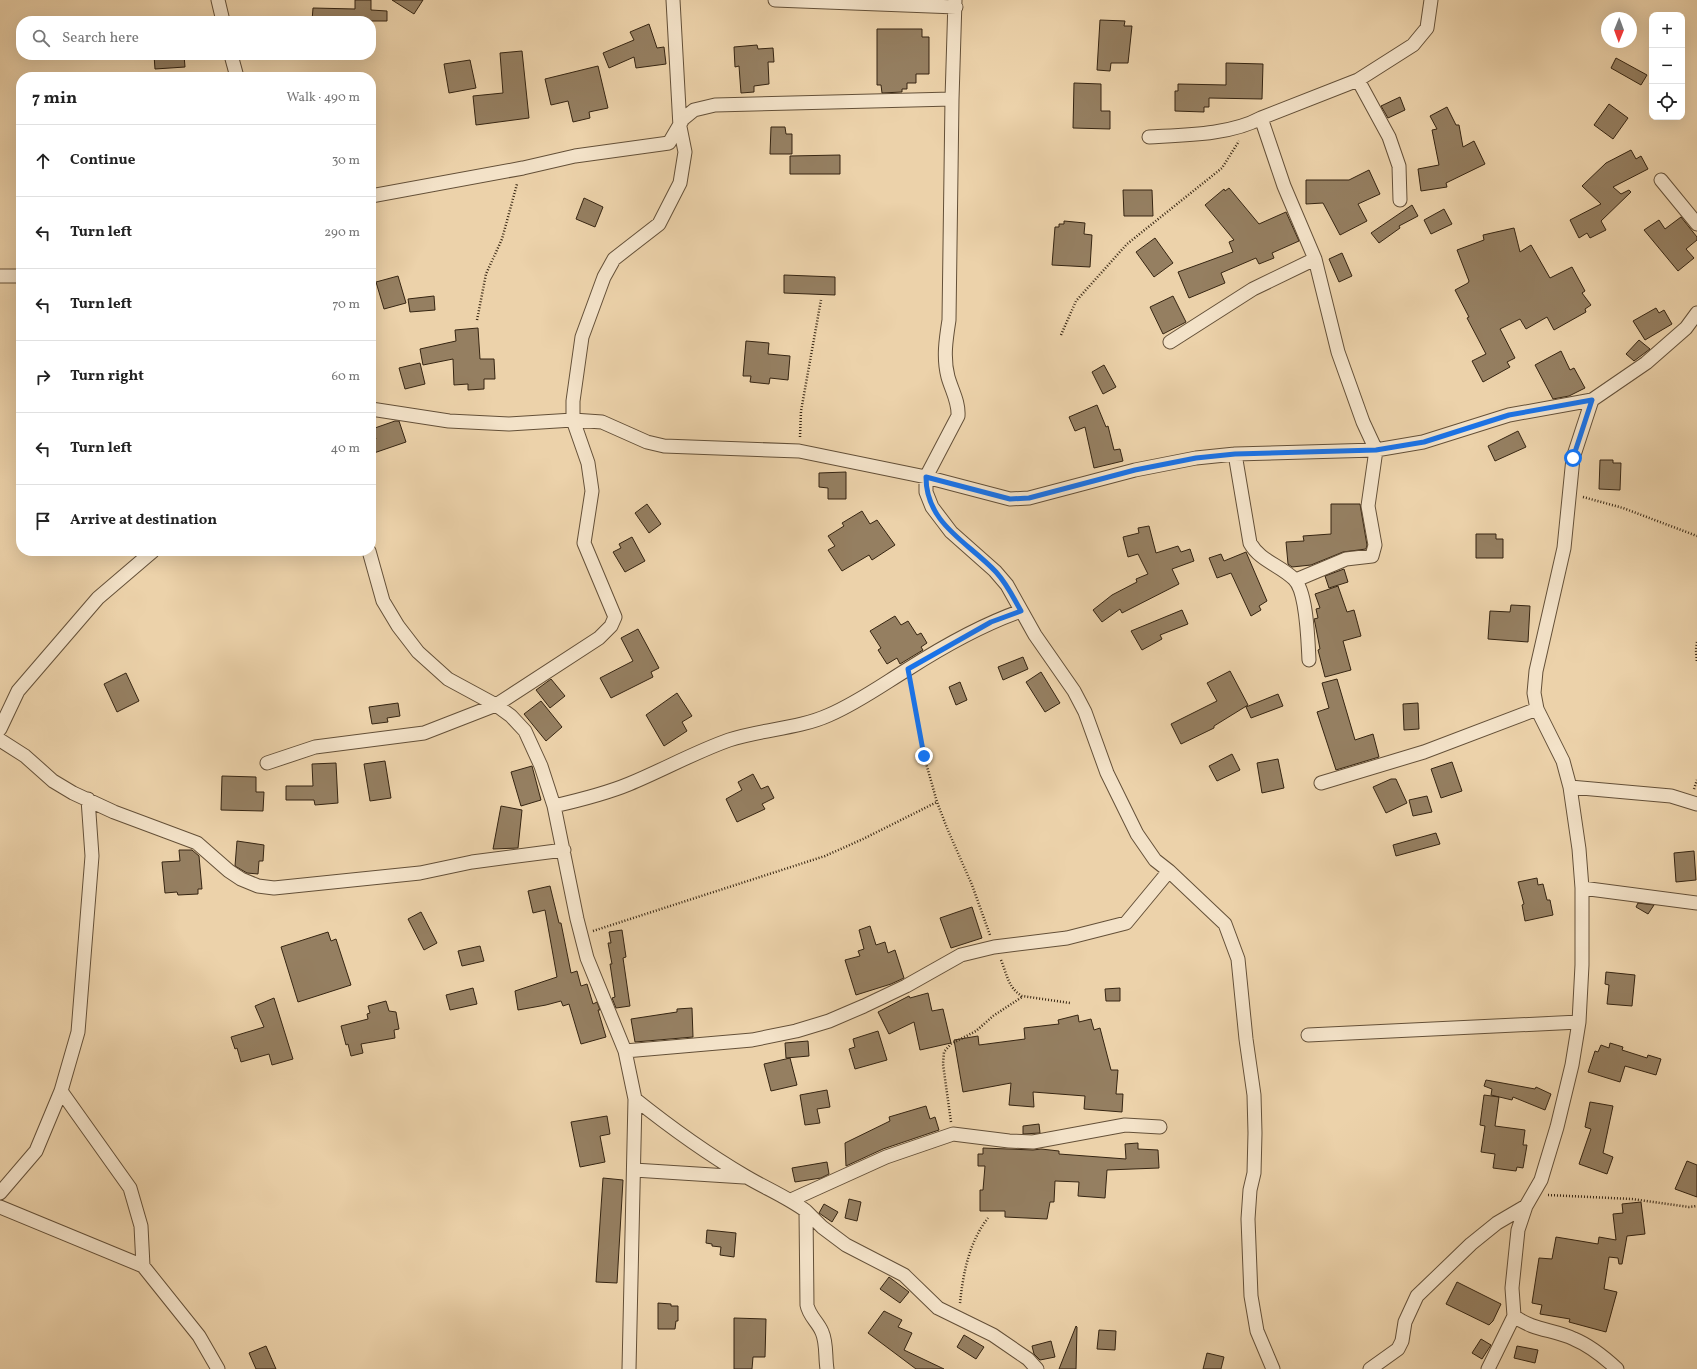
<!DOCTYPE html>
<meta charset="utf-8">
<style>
:root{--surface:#fff;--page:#f2f2f2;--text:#222;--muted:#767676;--line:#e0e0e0}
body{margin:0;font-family:Vollkorn,serif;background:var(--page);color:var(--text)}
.controls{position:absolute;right:12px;top:12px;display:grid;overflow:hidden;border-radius:8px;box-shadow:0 4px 16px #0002}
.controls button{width:36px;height:36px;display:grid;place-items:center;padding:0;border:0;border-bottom:1px solid var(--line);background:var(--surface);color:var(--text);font:20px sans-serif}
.compass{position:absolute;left:1601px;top:12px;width:36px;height:36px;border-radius:50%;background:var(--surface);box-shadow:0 4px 16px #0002;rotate:181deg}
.stop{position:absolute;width:12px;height:12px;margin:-9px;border:3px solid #1a73e8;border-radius:50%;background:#fff}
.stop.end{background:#1a73e8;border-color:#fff;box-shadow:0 1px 4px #0008}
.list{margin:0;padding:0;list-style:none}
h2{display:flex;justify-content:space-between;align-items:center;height:52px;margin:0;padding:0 16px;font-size:17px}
h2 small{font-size:13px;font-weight:400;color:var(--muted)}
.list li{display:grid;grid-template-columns:26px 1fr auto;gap:12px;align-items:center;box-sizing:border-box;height:72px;padding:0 16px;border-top:1px solid var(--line)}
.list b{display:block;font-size:15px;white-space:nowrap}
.list em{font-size:13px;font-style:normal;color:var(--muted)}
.icon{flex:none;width:22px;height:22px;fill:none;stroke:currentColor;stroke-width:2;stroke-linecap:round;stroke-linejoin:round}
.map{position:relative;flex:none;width:1697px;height:1369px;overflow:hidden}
.search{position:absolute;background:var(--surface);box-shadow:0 4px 16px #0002;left:16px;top:16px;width:360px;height:44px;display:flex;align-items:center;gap:10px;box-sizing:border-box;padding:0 14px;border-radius:16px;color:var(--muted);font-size:15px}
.panel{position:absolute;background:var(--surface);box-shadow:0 4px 16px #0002;left:16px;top:72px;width:360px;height:484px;border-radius:16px}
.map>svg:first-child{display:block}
</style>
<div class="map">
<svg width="1697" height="1369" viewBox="0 0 1697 1369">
<rect width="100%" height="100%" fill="#ecd2aa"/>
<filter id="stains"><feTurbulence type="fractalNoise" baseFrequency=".005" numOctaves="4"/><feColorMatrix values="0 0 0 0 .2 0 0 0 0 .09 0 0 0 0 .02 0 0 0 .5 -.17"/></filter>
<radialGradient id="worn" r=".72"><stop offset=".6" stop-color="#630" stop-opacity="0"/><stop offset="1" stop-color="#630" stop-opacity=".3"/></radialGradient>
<!-- building -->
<path fill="#957f61" stroke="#362512" d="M355,0H371V10L387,11V21H312L313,8L355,9Z
M392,0H423L414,14Z
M1100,20L1125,21L1124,26H1132L1128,63H1111L1110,71L1097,70Z
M649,24L657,48L664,47L666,64L636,68L634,57L609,68L603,53L634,40L630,32Z
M877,29H922V37H929V74H916V83H907V89H902V92L882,93L881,85H877Z
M757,45L758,49L773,48L774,62H768L769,84L754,86V92L741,93L739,66L735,67L734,47Z
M522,51L529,118L476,125L473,96L503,93L500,53Z
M154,55H184L185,67L155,69Z
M1616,58L1647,75L1641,85L1611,68Z
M470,60L476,88L449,93L444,64Z
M1226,63L1263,64L1262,99L1209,98V107H1204V112L1175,111V91H1178V84L1226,85Z
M598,66L608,108L589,112L590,118L573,122L568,101L551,105L545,79Z
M1074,83L1101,84V111H1110V129L1073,128Z
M1400,97L1405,110L1388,118L1381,106Z
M1609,104L1628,118L1613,139L1594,125Z
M1447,107L1456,125H1459L1463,147L1474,141L1485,164L1446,183L1447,187L1421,191L1418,169L1439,165L1432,130L1437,129L1430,116Z
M771,127H785L786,134H792V154H770Z
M1631,150L1636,159L1641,156L1648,169L1613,187L1621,194L1629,190L1631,192L1601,221L1606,230L1590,238L1587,233L1579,238L1570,220L1601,204L1582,186L1606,163Z
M840,155V174H790V156Z
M1369,170L1380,194L1358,204L1367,221L1340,235L1323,203L1306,204V180H1349Z
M1229,188L1259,224L1286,212L1299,241L1272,253L1274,258L1259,264L1256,258L1221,273L1225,283L1189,298L1178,272L1233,252L1229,242L1234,240L1205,205L1224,189L1225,191Z
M1123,190H1152L1153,216H1124Z
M584,198L603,207L595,227L576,219Z
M1412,205L1418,216L1399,226L1400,228L1379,243L1371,233Z
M1444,209L1452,224L1431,234L1424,220Z
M1681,217L1697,237V240L1686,249L1694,258L1678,271L1644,230L1659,220L1665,229Z
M1064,221L1085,223L1084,234L1092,235L1090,267L1052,265L1055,227H1059V224H1064Z
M1514,228L1520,252L1531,245L1550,278L1572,267L1585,291L1582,293L1591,305L1585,309L1586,312L1554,330L1547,317L1526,329L1520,319L1500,329L1515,358L1507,362L1510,367L1483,382L1472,361L1486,354L1467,318L1469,317L1455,290L1468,283L1469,281L1457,250L1484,240L1483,235Z
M1155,238L1173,263L1154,277L1136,252Z
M1342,253L1352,276L1339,282L1329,259Z
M784,275L835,277V295L784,293Z
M398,276L406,303L384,309L376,282Z
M434,296L435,310L410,312L408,299Z
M1173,296L1186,322L1163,334L1150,307Z
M1656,308L1659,313L1664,310L1672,324L1645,340L1633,321Z
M478,328L480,359H494L495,379H484V389L468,390V384L454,385L453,359L423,365L420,349L456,341L455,330Z
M1639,340L1650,349L1634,361L1626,354Z
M746,341L769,343L768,354L790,356L788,380L770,378L769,384L750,382L751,376H743Z
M1561,351L1570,370L1574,368L1585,388L1569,396L1553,399L1535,365Z
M420,363L425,384L405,389L399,368Z
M1104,365L1116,387L1103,394L1092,372Z
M1097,405L1106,427L1108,426L1114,450L1120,449L1123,461L1094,468L1085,427L1075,431L1069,417Z
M395,421H399L406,442L371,454V440L376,439L372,429Z
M1518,431L1526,447L1495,461L1488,446Z
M1600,460H1613V463H1621L1620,490L1599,489Z
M846,472V499H828V488L819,487V473Z
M647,504L661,524L649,533L635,513Z
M1331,504H1360L1367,545L1366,549L1343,552L1311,565L1292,567L1288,564L1286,542L1304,541L1303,536L1331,534Z
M862,511L870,524L877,520L895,545L872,560L869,555L842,571L828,550L835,546L828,536L844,526L842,523Z
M1149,526L1156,553L1178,546L1181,552L1190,549L1194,561L1172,569L1179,584L1122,613L1120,609L1102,622L1093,610L1112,595L1137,582L1136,579L1148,574L1138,554L1128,557L1123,537L1139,533L1138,528Z
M1476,534H1496V539H1503V558H1476Z
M632,537L645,561L625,572L613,552L621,548L619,544Z
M1246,552L1267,601L1259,606L1261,610L1251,616L1231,573L1217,578L1209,558L1221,554L1224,561Z
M1344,569L1348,582L1329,588L1325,576Z
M1338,586L1347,612L1354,610L1361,636L1343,641L1351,670L1325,677L1318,650L1320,649L1315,623L1314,619L1318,618L1316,609L1320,608L1315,594Z
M1511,605L1530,606L1528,642L1488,639L1490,611L1510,612Z
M1182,610L1188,624L1160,635L1162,639L1142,650L1131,631Z
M895,616L901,625L908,621L917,635L921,633L927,643L921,647L923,650L900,664L897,658L887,664L878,650L881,648L870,631Z
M638,629L659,668L651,672L653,677L611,698L600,678L633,661L621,638Z
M1023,657L1028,669L1003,680L998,667Z
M1230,671L1248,705L1214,726V728L1181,744L1171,724L1217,701L1207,683Z
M1041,672L1060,703L1045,712L1026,682Z
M126,673L139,701L117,712L104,684Z
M551,679L565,696L550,708L536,690Z
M1337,679L1355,740L1373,734L1379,757L1336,770L1317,712L1329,708L1322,683Z
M960,682L967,700L956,705L949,687Z
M677,693L692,716L682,722L687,731L664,746L646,715Z
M1278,694L1283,706L1251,718L1246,707Z
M541,701L562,727L546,741L524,714Z
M398,703L400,716L387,718L388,722L372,724L369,707Z
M1418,703L1419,729L1404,730L1403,704Z
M1232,754L1240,770L1217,781L1209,766Z
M1278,759L1284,788L1262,793L1257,763Z
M385,761L391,798L370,801L364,764Z
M1452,762L1462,791L1441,798L1431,769Z
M336,763L338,803L315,805L314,800H286V786H313L312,764Z
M532,766L541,800L521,806L511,772Z
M753,774L761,789L768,786L774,798L762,804L765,809L737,822L726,799L742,790L738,782Z
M222,776L256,777V792H264L263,811L221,810Z
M1391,779H1396L1407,803L1386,813L1373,787Z
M1427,796L1432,812L1413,816L1409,800Z
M501,806L522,810L518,848L493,849Z
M1436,833L1440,844L1396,856L1393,845Z
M237,841L264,845L263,861H259L258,874L247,873L235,866Z
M179,850H192L199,856L202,889H198V894L178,895L177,892L165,893L162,862L180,861Z
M1694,851L1696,880L1676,882L1674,853Z
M1537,878L1538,885L1543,884L1547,900H1550L1553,915L1525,921L1522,905L1524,904L1518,882Z
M550,886L559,923H561L571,973L577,971L581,986L587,984L593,1004L597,1002L600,1010H598L606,1037L581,1044L569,1004L563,1006L561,1001L546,1005L518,1010L515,991L557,977L545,910L533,913L528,891Z
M1638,903L1654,905L1648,914L1636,907Z
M972,907L982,938L951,948L940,918Z
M421,912L437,943L424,950L408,919Z
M870,926L876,945L885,942L888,953L895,950L904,978L891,984L856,995L845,960L860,956L858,951L864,949L859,930Z
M622,930L626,957L623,958L630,1006L616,1008L612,998L615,997L610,964H612L608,943H611L609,932Z
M328,932L331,941L336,939L351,985L298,1002L281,947Z
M480,946L484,961L462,966L458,951Z
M1606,972L1635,975L1632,1006L1607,1004L1609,985L1605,984Z
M473,988L477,1004L450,1010L446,995Z
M1120,988V1001H1106L1105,989Z
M928,993L932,1011L943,1009L951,1043L920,1050L914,1022L889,1034L878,1012L909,996L910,998Z
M274,998L293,1059L272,1065L269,1054L241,1062L237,1048L235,1049L231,1037L264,1027L255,1006Z
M386,1001L389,1011L396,1012L399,1029L394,1030L395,1038L361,1044L363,1053L351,1056L348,1044L346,1045L341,1026L368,1019L367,1014L370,1013L368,1006Z
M692,1008L693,1037L635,1042L631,1019L677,1012V1009Z
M1078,1015L1079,1022L1091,1019L1094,1030L1100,1028L1111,1070H1118L1116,1094H1123L1122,1112L1084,1109L1085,1096L1033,1092L1034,1107L1009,1105L1011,1083L963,1092L954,1040L978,1036L979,1045L1025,1039L1024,1028L1059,1024L1058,1020Z
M878,1031L887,1060L855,1069L849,1049L855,1047L853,1039Z
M808,1041L809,1056L786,1058L785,1043Z
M1610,1043L1623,1047L1622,1050L1647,1058L1648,1055L1661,1059L1656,1075L1625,1066L1620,1082L1588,1072L1595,1051L1598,1052L1601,1045L1609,1048Z
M790,1058L797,1085L771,1091L764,1064Z
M1486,1080L1535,1089L1536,1087L1551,1094L1545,1110L1513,1097L1512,1100L1491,1095L1492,1089L1484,1086Z
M827,1090L830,1107L817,1109L820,1123L805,1125L800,1095Z
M1484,1095L1499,1097L1495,1126L1525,1130L1523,1145H1527L1523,1168L1517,1167L1516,1171L1493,1168L1495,1154L1481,1152L1485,1126L1480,1125Z
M1590,1102L1613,1106L1603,1153L1613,1157L1607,1174L1579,1164L1591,1129L1585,1127Z
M926,1106L930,1119L935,1117L939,1130L883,1149L846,1166L845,1143L890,1121L889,1117Z
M607,1116L610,1134L600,1136L605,1162L580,1167L571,1122Z
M1039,1124L1040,1133L1023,1134V1126Z
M1138,1143V1149L1158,1150L1159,1168L1107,1170L1105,1198L1078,1196L1079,1182L1055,1181L1054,1202H1050L1047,1219L1005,1217V1211H980V1190H983L985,1166H978V1154H983V1148L1033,1150L1041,1149L1059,1151V1154L1126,1159L1125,1144Z
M1687,1161L1697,1165V1197L1675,1189Z
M827,1162L829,1174L821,1178L795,1182L792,1168Z
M603,1178L623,1180L617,1283L596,1282Z
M849,1199L861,1202L857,1221L845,1218Z
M1641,1202L1645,1234L1627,1236L1622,1264H1619L1618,1258L1609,1257L1604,1289L1617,1292L1606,1332L1569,1322L1570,1319L1540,1314L1542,1305L1532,1303L1539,1258L1552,1259L1556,1237L1598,1244L1599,1237L1616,1240L1613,1214L1623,1213L1622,1204Z
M824,1204L838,1212L832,1222L819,1213Z
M707,1230L736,1233L734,1257L720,1255L721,1247L712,1246V1244L706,1243Z
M889,1277L909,1292L900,1303L880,1289Z
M1457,1282L1501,1304L1493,1321L1489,1325L1446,1304Z
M658,1303L671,1304V1306H678V1321H676L675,1329H658Z
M884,1311L902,1320L898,1327L912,1333L904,1350L944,1369H916L868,1333Z
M734,1318L766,1319L765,1357H753L752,1369H734Z
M1076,1326L1077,1327L1076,1369H1059Z
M1099,1330L1116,1331L1115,1350L1097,1349Z
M964,1335L984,1347L976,1359L957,1347Z
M1481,1339L1491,1345L1482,1359L1472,1353Z
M1051,1341L1055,1357L1040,1360L1034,1354L1032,1346Z
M266,1346L276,1369H256L249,1353Z
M1517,1346L1538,1350L1535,1363L1514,1358Z
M1207,1353L1224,1357L1221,1369H1203Z"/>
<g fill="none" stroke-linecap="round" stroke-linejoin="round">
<defs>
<path id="minor" d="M218,0L223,21
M775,0L956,7
M955,0L952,99L949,320C946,339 943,358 948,377C952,391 959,402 958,416L926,477V492L932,507L951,532L995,571L1007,585L1035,635L1074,691L1085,712L1107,773L1137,834L1155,860L1169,871L1225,924L1238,959L1246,1039L1254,1095L1255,1133L1254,1173L1250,1190L1248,1219L1251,1296L1257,1331L1273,1369
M231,55L237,77
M1358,80L1389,137L1399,166L1400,200
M1261,118L1284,186L1315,259L1338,352L1363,422L1376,450L1368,506L1375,545L1372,556L1346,559L1296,580
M1149,137C1184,135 1230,135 1261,118L1358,80L1413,45L1427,28L1431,0
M1661,180L1697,224
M371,196L523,168L575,156L669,143L683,119L694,110L715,105L952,99
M0,276H21
M1170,342L1253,289L1315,259
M1592,400L1573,458L1564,548L1536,671L1534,693L1537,709L1563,761L1570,787L1579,849L1582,888V965L1579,1022L1572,1065L1557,1127L1541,1180L1526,1206L1518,1230L1512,1288L1514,1316C1534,1331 1553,1329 1574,1339C1591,1346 1604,1357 1617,1369
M371,409L449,421L509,424L573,420L602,422L647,442L664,446L799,451L926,477L1010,499L1029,498L1135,470L1196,458L1235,454L1376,450L1423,442L1509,415L1592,400L1646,363L1686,328L1697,313
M1235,454L1250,543C1260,561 1280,565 1294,579C1307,591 1308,642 1309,660
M369,551L383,601L398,626L418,652L448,679L496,705L511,716L525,731L541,766L554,806L577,919L587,958L625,1051L635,1099L629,1369
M0,729L18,691L98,598L153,551
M0,740L25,756L53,781L73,793L114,812L197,843L229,871L241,879L258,886L274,888L420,873L472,862L564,850
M267,763L315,747L424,733L496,705L599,638L611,626L615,617L584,543L592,491L588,463L573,420V401L582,337L604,277L614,259L659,224L680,183L685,152L680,127L673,0
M1321,783L1424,752L1537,709
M1570,787L1671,796L1697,804
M554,806C580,800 605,794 629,784C663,770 695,752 729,740C762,729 798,729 829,715C857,703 882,685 908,669C944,646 981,625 1021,611
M1582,888L1697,903
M1308,1035L1579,1022
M625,1051L752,1040L796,1031L829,1021L864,1006L906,986L961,955L994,947L1067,938L1126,923L1169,871
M61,1091L130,1188L141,1226L143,1266
M635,1099C670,1127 706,1153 745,1176C765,1188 787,1197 806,1211L807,1305C809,1316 818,1322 822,1332C827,1343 825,1357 827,1369
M634,1170L744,1177
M0,1193L36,1151L61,1091L78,1032L92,856L88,799
M791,1200L886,1157L953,1134L1009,1141L1033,1142L1125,1125L1160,1127
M0,1207L143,1266L199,1336L218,1369
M806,1211L822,1227L846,1245L904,1275L938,1308L993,1335L1028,1359L1037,1369
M1370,1369L1398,1349L1402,1341L1405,1322L1417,1296L1471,1244L1497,1223L1526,1206
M1488,1369L1514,1316"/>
</defs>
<!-- minor casing -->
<use href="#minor" stroke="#645038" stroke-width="15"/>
<!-- path -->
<path stroke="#362512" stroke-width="2.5" stroke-dasharray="1 2" stroke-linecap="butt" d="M477,320L486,274L502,239L517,184
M1061,335L1076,301L1127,244L1222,168L1239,141
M800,437L801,411L821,300
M1583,497L1623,508L1697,536
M1697,642L1696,650L1697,663
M911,683L924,756L937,802L947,828L972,885L990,935
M1694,789L1697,780
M593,931L825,856L863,839L937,802
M1001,960C1007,974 1008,988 1022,996L1070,1003
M951,1122L943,1064L944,1052L951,1044L976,1031L993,1016L1022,997
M1548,1195L1632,1199L1689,1207L1697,1206
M960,1303C963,1274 969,1242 988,1218"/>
<!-- minor -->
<use href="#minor" stroke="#f3e2c8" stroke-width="13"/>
</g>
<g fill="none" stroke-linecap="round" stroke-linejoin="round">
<!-- route -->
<path stroke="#1a73e8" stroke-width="5" d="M924,756L908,669L991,622L1021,611C1013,597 1007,584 996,572C968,542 926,524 926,477L1010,499L1029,498L1135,470L1196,458L1235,454L1376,450L1424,442L1509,415L1592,400L1573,458"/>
</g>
<rect width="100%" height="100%" filter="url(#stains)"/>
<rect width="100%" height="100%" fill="url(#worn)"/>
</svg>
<div class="controls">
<button>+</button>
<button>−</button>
<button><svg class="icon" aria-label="locate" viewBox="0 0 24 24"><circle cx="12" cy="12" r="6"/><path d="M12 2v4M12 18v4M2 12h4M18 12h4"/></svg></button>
</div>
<svg class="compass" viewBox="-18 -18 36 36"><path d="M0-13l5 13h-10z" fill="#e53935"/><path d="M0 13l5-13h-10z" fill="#767676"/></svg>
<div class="stop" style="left:1573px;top:458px"></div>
<div class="stop end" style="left:924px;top:756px"></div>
<div class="search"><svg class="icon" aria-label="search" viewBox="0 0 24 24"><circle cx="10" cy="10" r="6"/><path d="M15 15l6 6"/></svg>Search here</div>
<section class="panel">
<h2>7 min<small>Walk · 490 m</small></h2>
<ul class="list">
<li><svg class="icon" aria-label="ahead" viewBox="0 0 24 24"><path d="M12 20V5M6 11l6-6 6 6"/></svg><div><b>Continue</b></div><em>30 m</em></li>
<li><svg class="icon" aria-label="left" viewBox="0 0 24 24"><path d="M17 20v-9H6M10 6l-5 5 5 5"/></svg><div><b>Turn left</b></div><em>290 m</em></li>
<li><svg class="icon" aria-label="left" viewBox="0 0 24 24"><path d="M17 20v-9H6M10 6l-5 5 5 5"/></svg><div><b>Turn left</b></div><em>70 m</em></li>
<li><svg class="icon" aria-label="right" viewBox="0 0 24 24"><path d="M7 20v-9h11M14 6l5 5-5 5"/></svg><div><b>Turn right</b></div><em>60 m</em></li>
<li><svg class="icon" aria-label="left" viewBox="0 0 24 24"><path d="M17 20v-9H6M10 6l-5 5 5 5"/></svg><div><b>Turn left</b></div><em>40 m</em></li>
<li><svg class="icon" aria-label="arrive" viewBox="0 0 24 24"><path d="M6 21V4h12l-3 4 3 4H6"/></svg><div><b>Arrive at destination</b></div></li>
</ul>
</section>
</div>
